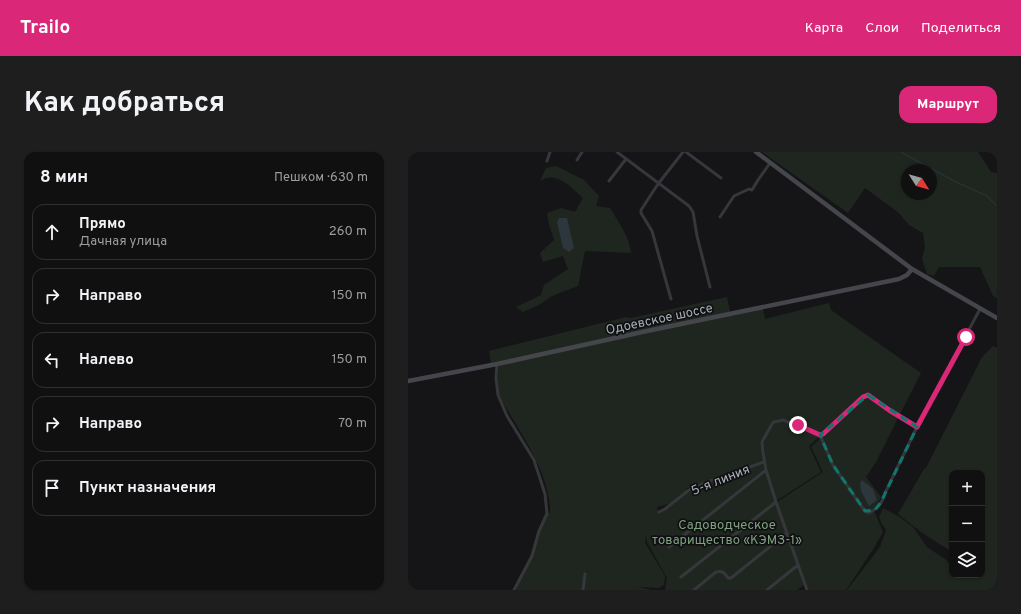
<!DOCTYPE html>
<html lang="ru">
<meta charset="utf-8">
<style>
:root{--surface:#101011;--page:#1e1e1f;--text:#f1f3f6;--muted:#9c9d9f;--line:#303031;--accent:#db2777}
body{margin:0;font-family:Overpass,sans-serif;background:var(--page);color:var(--text)}
.controls{position:absolute;right:12px;bottom:12px;display:grid;overflow:hidden;border-radius:8px;box-shadow:0 1px 3px #0004}
.controls button{width:36px;height:36px;display:grid;place-items:center;padding:0;border:0;border-bottom:1px solid var(--line);background:var(--surface);color:var(--text);font:20px sans-serif}
.compass{position:absolute;left:493px;top:12px;width:36px;height:36px;border-radius:50%;background:var(--surface);box-shadow:0 1px 3px #0004;rotate:127deg}
.stop{position:absolute;width:12px;height:12px;margin:-9px;border:3px solid #db2777;border-radius:50%;background:#fff}
.stop.end{background:#db2777;border-color:#fff;box-shadow:0 1px 4px #0008}
.list{margin:0;padding:0;list-style:none}
h2{display:flex;justify-content:space-between;align-items:center;height:52px;margin:0;padding:0 16px;font-size:17px}
h2 small{font-size:13px;font-weight:400;color:var(--muted)}
.list li{display:grid;grid-template-columns:26px 1fr auto;gap:12px;align-items:center;box-sizing:border-box;height:56px;margin:0 8px 8px;padding:0 8px;border:1px solid var(--line);border-radius:12px}
.list b{display:block;font-size:15px;white-space:nowrap}
.list p{margin:0;font-size:13px;white-space:nowrap;color:var(--muted)}
.list em{font-size:13px;font-style:normal;color:var(--muted)}
.icon{flex:none;width:22px;height:22px;fill:none;stroke:currentColor;stroke-width:2;stroke-linecap:round;stroke-linejoin:round}
.map{position:relative;flex:none;width:589px;height:438px;overflow:hidden;border-radius:12px}
header{display:flex;align-items:center;gap:24px;box-sizing:border-box;height:56px;padding:0 20px;background:var(--accent);color:#fff}
header strong{font-size:19px}
nav{display:flex;gap:22px;margin-inline-start:auto;font-size:14px}
.intro{display:flex;align-items:center;justify-content:space-between;box-sizing:border-box;height:96px;padding:0 24px}
h1{margin:0;font-size:28px}
.button{padding:10px 18px;border-radius:12px;background:var(--accent);color:#fff;font-size:14px;font-weight:700}
main{display:flex;gap:24px;padding:0 24px}
aside{flex:1;background:var(--surface);border-radius:12px;box-shadow:0 1px 3px #0004}
.map>svg:first-child{display:block}
</style>
<header>
<strong>Trailo</strong>
<nav><a>Карта</a><a>Слои</a><a>Поделиться</a></nav>
</header>
<div class="intro"><h1>Как добраться</h1><a class="button">Маршрут</a></div>
<main>
<aside>
<h2>8 мин<small>Пешком · 630 m</small></h2>
<ul class="list">
<li><svg class="icon" aria-label="ahead" viewBox="0 0 24 24"><path d="M12 20V5M6 11l6-6 6 6"/></svg><div><b>Прямо</b><p>Дачная улица</p></div><em>260 m</em></li>
<li><svg class="icon" aria-label="right" viewBox="0 0 24 24"><path d="M7 20v-9h11M14 6l5 5-5 5"/></svg><div><b>Направо</b></div><em>150 m</em></li>
<li><svg class="icon" aria-label="left" viewBox="0 0 24 24"><path d="M17 20v-9H6M10 6l-5 5 5 5"/></svg><div><b>Налево</b></div><em>150 m</em></li>
<li><svg class="icon" aria-label="right" viewBox="0 0 24 24"><path d="M7 20v-9h11M14 6l5 5-5 5"/></svg><div><b>Направо</b></div><em>70 m</em></li>
<li><svg class="icon" aria-label="arrive" viewBox="0 0 24 24"><path d="M6 21V4h12l-3 4 3 4H6"/></svg><div><b>Пункт назначения</b></div></li>
</ul>
</aside>
<div class="map">
<svg width="589" height="438" viewBox="0 0 589 438">
<rect width="100%" height="100%" fill="#151517"/>
<!-- green -->
<path fill="#1f2620" fill-rule="evenodd" d="M354,0H570L583,20L589,21V146L585,144L572,115H531L526,124L519,122L514,107L517,95L515,81L501,73L491,61L457,36L440,61ZM499,18H523V42H499Z
M148,14L176,28L191,44L188,54L202,56C210,69 222,86 223,101L177,99L170,134L144,144L131,153L115,160L108,155L133,143L136,133L160,117L155,104L135,110L132,101L146,88L141,72L139,61L153,56L167,60L175,46C163,35 148,18 132,29L138,16Z
M319,145L323,164L355,157L357,167L421,151L423,158L513,221L491,264L459,241L413,280H409L374,267L368,268L362,273L353,291L355,309L278,337V339L261,352L249,355L251,361L256,359L282,338L293,333L355,311L396,433L389,438H257L259,426L239,390L238,383L237,391L257,424L256,433L251,436L231,435L243,438H109L107,434L124,400L129,381L137,361H142C143,322 110,277 91,244L89,234L91,210L83,211L81,199L218,165L223,166Z
M585,194L589,196V438H439L472,395L478,378L474,372L471,365L475,356L490,364L505,375L519,395L537,407L544,415V423H574V321H544V401L538,396L513,380L490,362L516,317L518,316L574,205Z
M458,244L461,245L490,266L468,310L458,325L473,345L468,355L464,358L467,361L475,380L464,399L438,438H400L369,350L415,320L403,295Z
M377,269L411,285L401,294L413,320L368,349C363,334 352,305 356,290C358,283 363,276 367,270Z"/>
<!-- water -->
<path fill="#2d363c" d="M151,66H159L166,96L161,100L155,96L149,70Z
M454,328L465,337L469,348L461,354L453,339L452,331Z"/>
<g fill="none" stroke-linecap="round" stroke-linejoin="round">
<!-- stream -->
<path stroke="#2d363c" stroke-width="1" d="M493,0L546,29L579,44L589,54"/>
<!-- street -->
<path stroke="#36373b" stroke-width="3" d="M209,0L281,54L285,60L289,84L302,135
M278,0L313,26
M169,8L174,0
M139,9L142,0
M201,29L218,7
M312,65L326,44L341,37L344,38L350,28L362,11
M263,147L244,79L233,61V58L250,32L275,0
M89,212L88,226L90,243L99,264L126,308L137,342L139,362L131,379L124,404L106,438
M412,283L425,313L454,355L457,359L461,361C469,357 475,351 477,341L509,275L572,157
M251,360L257,357L281,338L294,332L356,310
M261,395L358,318
M273,425L368,350
M175,438L177,422
M286,438L308,420C314,418 317,421 320,426H323L379,381
M359,438L390,413
M399,438L368,350L358,318L355,301L354,290L364,272L366,270L375,268L412,283L415,282L455,245L460,243L509,275"/>
<!-- secondary -->
<path stroke="#44464b" stroke-width="4.5" d="M348,0L504,117L589,166
M0,229L89,212L239,179L491,127L499,123L504,117"/>
</g>
<g fill="none" stroke-linecap="round" stroke-linejoin="round">
<!-- route -->
<path stroke="#db2777" stroke-width="5" d="M390,273L412,283L415,282L455,245L460,243L481,258L509,275L558,185"/>
</g>
<!-- marked area -->
<path fill="none" stroke="#0f766e" stroke-width="3" stroke-dasharray="8 5" stroke-linejoin="round" d="M460,243L509,275L473,350L467,358L457,359L425,313L412,283Z"/>
<g text-anchor="middle" stroke-width="3.5" stroke-linejoin="round" paint-order="stroke">
<!-- street labels -->
<g font-size="13" fill="#a7adb6" stroke="#101012">
<text transform="translate(251 166) rotate(-12)" y="5">Одоевское шоссе</text>
<text transform="translate(312 327) rotate(-22)" y="5">5-я линия</text>
</g>
<!-- park labels -->
<g font-size="13" fill="#7fa17f" stroke="#101012">
<text x="319" y="377">Садоводческое<tspan x="319" dy="15">товарищество «КЭМЗ-1»</tspan></text>
</g>
</g>
</svg>
<div class="controls">
<button>+</button>
<button>−</button>
<button><svg class="icon" aria-label="layers" viewBox="0 0 24 24"><path d="M12 4l9 5-9 5-9-5zM3 14l9 5 9-5"/></svg></button>
</div>
<svg class="compass" viewBox="-18 -18 36 36"><path d="M0-13l5 13h-10z" fill="#e53935"/><path d="M0 13l5-13h-10z" fill="#9c9d9f"/></svg>
<div class="stop" style="left:558px;top:185px"></div>
<div class="stop end" style="left:390px;top:273px"></div>
</div>
</main>
